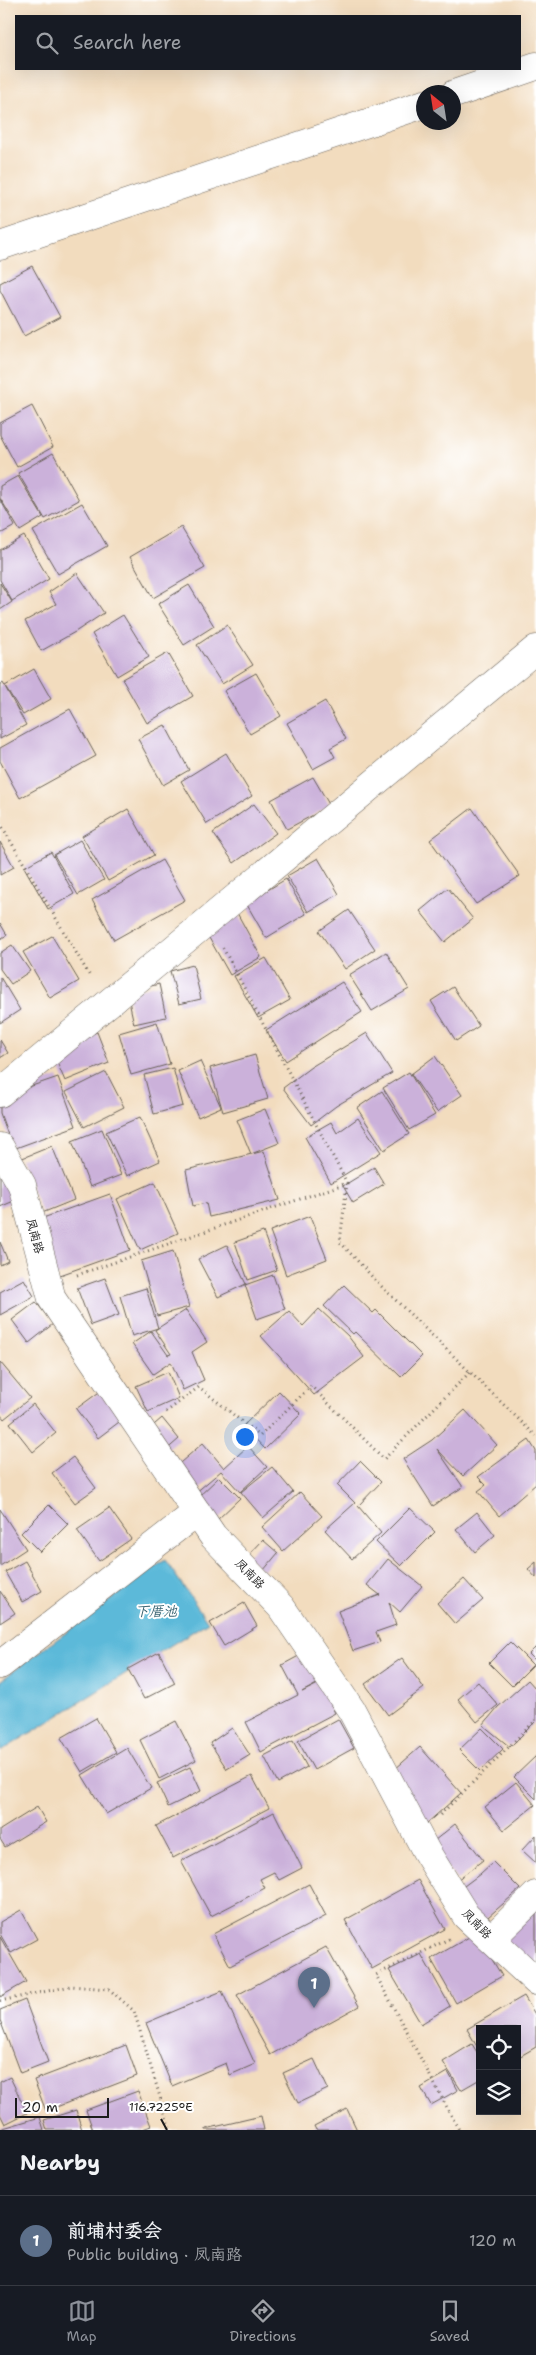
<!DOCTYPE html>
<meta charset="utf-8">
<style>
:root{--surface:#171b24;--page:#20242c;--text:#f1f3f6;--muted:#9ea1a6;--line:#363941;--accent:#8c9099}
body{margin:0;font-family:"Shantell Sans","LXGW WenKai TC",sans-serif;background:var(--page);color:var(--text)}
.controls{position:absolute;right:15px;bottom:15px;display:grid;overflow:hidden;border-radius:0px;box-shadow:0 5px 20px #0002}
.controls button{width:45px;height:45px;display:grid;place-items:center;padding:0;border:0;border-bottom:1px solid var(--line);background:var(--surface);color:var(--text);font:25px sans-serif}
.compass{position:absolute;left:416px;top:85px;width:45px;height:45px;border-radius:50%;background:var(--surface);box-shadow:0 5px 20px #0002;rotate:330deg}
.scale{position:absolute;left:15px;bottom:12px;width:94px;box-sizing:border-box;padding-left:5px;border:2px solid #1c1c1c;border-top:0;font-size:14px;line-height:18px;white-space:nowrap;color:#1c1c1c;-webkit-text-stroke:4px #fff;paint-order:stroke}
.you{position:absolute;left:244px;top:1436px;width:18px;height:18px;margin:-12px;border:4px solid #fff;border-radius:50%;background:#1a73e8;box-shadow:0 0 0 8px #1a73e833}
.badge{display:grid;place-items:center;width:32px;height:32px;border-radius:50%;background:var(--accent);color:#fff;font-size:16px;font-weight:700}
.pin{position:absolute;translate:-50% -41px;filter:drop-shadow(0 1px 2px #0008)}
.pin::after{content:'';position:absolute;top:26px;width:18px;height:15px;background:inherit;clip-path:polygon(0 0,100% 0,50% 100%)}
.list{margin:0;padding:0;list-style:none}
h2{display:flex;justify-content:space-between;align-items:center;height:65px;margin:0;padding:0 20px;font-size:21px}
h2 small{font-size:16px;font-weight:400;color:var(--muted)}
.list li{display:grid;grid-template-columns:32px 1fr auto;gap:15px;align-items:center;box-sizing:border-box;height:90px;padding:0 20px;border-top:1px solid var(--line)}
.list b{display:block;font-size:19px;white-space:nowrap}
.list p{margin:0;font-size:16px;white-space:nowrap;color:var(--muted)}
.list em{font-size:16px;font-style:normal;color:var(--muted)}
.icon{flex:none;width:28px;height:28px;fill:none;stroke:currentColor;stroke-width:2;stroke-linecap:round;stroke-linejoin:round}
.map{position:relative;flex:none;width:536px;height:2130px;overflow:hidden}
.search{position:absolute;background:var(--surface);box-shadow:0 5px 20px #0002;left:15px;right:15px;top:15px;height:55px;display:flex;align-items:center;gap:12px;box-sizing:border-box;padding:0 18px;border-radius:0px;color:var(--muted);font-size:19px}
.sheet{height:155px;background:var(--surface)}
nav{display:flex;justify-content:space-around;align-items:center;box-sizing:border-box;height:70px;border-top:1px solid var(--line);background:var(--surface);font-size:14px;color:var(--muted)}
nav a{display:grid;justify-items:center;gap:2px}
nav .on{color:var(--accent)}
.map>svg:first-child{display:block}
</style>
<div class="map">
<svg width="536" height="2130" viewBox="0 0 536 2130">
<rect width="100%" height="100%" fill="#fff"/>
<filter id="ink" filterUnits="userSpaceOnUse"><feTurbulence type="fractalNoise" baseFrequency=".02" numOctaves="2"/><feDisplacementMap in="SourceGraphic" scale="10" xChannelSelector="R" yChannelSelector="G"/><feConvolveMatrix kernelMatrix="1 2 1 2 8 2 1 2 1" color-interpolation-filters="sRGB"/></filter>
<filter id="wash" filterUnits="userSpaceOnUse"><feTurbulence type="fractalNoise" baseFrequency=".0096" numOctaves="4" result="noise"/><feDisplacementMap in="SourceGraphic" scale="20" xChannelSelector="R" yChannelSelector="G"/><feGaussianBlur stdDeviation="1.12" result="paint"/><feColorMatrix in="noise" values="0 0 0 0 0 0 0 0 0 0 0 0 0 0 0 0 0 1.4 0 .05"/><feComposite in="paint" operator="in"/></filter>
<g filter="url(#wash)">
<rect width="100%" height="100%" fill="#f2dcbe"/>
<!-- water -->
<path fill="#5bb9d9" stroke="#3c6a7a" d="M165,1560L208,1622L0,1752V1681Z"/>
<g id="blocks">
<!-- building -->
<path fill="#cbb1da" d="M32,266L60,317L24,336L0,290V283Z
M32,406L53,447L17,467L0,435V423Z
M53,453L79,500L45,519L18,473Z
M18,476L43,517L20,531L0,498V486Z
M0,499L15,526L0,534Z
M82,503L107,546L58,574L33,531Z
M181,527L205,568L153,598L130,557Z
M24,536L49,579L12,601L0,580V550Z
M77,573L104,613L75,632L41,651L25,621L56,604L49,592Z
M0,583L12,602L0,610Z
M189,585L214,626L184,645L158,604Z
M123,615L149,657L117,676L92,634Z
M227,625L253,665L222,684L197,645Z
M168,653L193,696L147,723L122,679Z
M34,669L51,699L23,715L5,686Z
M256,673L281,716L250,734L224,691Z
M3,683L26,725L0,739V685Z
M325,701L346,739L330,748L335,757L313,769L287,723Z
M70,709L96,756L20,798L0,761V748Z
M165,725L189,770L163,785L138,739Z
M226,753L252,796L207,824L181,781Z
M313,777L330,806L287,829L271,800Z
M254,804L276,833L234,863L213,833Z
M472,808L520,876L476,904L430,840Z
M128,809L154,855L108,881L82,836Z
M80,840L104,880L78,895L54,855Z
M0,842L14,867L0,875Z
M51,852L74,894L48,909L24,867Z
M318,858L339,894L308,912L287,876Z
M162,860L185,900L114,940L92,900Z
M286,879L306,914L266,938L246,903Z
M448,888L473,919L445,942L420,911Z
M349,910L375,949L345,969L319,931Z
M236,911L261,957L230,975L204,929Z
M0,923L7,935L0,939Z
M52,936L79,981L50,998L23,952Z
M12,945L30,971L11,984L0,969V953Z
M386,952L409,989L372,1011L349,975Z
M266,958L290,1000L258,1018L234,976Z
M193,965L201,999L179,1004L170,971Z
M0,977L20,1010L0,1023Z
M342,982L362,1012L286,1061L266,1030Z
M159,984L166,1017L134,1024L127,992Z
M453,987L479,1026L456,1041L431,1001Z
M157,1022L170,1064L131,1075L119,1033Z
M97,1032L109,1063L65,1081L52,1051Z
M367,1033L392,1073L336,1106L311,1125L283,1088L311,1067Z
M0,1040L8,1053L0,1058Z
M255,1055L268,1099L223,1112L210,1068Z
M435,1056L462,1095L437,1112L411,1074Z
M200,1061L221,1107L198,1117L178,1071Z
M173,1068L183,1106L154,1114L144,1075Z
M106,1072L124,1107L84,1127L66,1092Z
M409,1072L435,1115L409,1130L383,1088Z
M58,1077L76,1126L13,1149L0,1113V1097Z
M382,1091L409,1134L384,1150L357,1108Z
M265,1109L279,1143L251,1154L237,1120Z
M140,1117L160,1161L127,1176L106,1132Z
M358,1118L381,1152L331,1183L305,1137L331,1122L337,1133Z
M102,1129L121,1175L90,1187L72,1141Z
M52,1146L74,1200L42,1213L20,1159Z
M264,1151L280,1200L209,1217L206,1203L193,1206L186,1170Z
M0,1160L16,1200L0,1207Z
M374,1167L384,1184L353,1203L343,1186Z
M155,1182L178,1233L140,1250L117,1199Z
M110,1194L130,1250L49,1279L29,1223Z
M310,1216L327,1259L286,1275L270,1231Z
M263,1232L277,1270L248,1280L235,1242Z
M0,1242L8,1261L0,1265Z
M227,1245L246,1284L218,1297L198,1259Z
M173,1251L189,1307L157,1316L141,1261Z
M273,1275L285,1309L257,1319L245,1285Z
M105,1278L119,1315L91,1325L77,1288Z
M24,1279L34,1296L0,1315V1292Z
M344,1285L373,1313L376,1310L422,1356L401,1377L355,1332L353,1334L324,1306Z
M146,1288L158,1328L132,1336L120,1296Z
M36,1302L53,1324L29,1343L12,1320Z
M319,1309L348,1336L364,1357L314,1395L261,1336L289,1311L303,1326Z
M186,1310L207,1342L192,1352L204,1380L183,1390L171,1362L153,1374L132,1344L151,1331L168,1355L171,1354L155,1330Z
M0,1362L30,1398L4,1419L0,1414Z
M168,1372L179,1398L148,1412L136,1386Z
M102,1390L123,1419L98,1438L76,1409Z
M279,1391L301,1414L265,1449L243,1426Z
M33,1404L56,1433L33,1452L10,1423Z
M465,1410L497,1445L463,1476L437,1449L463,1487L433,1506L403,1459L432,1440Z
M162,1418L179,1439L164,1452L147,1431Z
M529,1440L536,1451V1484L499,1516L478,1491L486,1485L478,1477Z
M203,1443L224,1468L248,1446L267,1467L240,1492L221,1471L194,1494L173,1469Z
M73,1457L96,1488L75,1503L52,1473Z
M360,1461L381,1482L358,1506L381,1533L352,1559L325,1530L355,1503L337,1485Z
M272,1467L293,1492L263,1518L241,1492Z
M219,1477L240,1498L216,1521L195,1500Z
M300,1492L322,1516L283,1551L262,1527Z
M49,1505L68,1524L40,1552L21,1533Z
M109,1508L131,1539L99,1561L77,1530Z
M410,1508L435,1532L401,1566L376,1542Z
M0,1509L26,1549L0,1566Z
M477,1512L495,1535L475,1552L456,1529Z
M263,1540L278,1553L263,1571L247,1557Z
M388,1559L422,1586L400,1612L389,1602L396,1625L376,1632L380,1642L353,1651L338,1611L380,1595L367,1585Z
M25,1561L42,1591L22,1602L5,1572Z
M536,1562V1578L528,1569Z
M464,1579L483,1600L455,1624L437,1603Z
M0,1591L15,1613L0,1623Z
M244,1603L257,1626L224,1646L210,1623Z
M510,1642L533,1665L512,1686L489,1663Z
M536,1647V1661L529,1654Z
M308,1651L324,1680L302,1692L320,1683L335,1713L261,1752L246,1722L298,1695L282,1665Z
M159,1652L175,1683L144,1699L128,1669Z
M402,1658L424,1688L388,1715L365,1684Z
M528,1680L536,1689V1721L510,1747L483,1725L498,1707Z
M478,1682L498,1705L477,1722L458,1699Z
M96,1718L116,1752L82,1772L61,1738Z
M338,1719L354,1748L314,1770L298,1741Z
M176,1721L196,1760L159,1779L140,1740Z
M232,1728L250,1755L227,1769L210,1743Z
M482,1728L503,1749L480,1771L459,1750Z
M293,1741L307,1767L278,1783L264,1756Z
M420,1747L461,1793L426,1824L385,1778Z
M127,1748L151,1788L106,1814L82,1775Z
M536,1756V1799L514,1777Z
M190,1767L201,1791L168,1807L157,1783Z
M252,1776L269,1808L173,1858L156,1826Z
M516,1782L535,1805L504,1830L485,1807Z
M37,1807L46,1822L5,1847L0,1839V1830Z
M274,1812L302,1868L279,1880L274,1872L260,1879L265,1888L211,1916L181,1861Z
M455,1824L483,1860L457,1880L429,1845Z
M536,1835V1863L522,1850Z
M493,1862L520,1889L480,1924L456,1892L480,1874Z
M418,1880L445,1929L372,1969L345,1920Z
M309,1884L326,1916L230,1966L213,1934Z
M536,1905V1969L499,1944Z
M21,1910L37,1939L11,1953L0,1934V1922Z
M476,1933L502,1976L456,2003L431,1959Z
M0,1937L26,1982L0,1997Z
M326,1947L359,2006L270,2055L237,1995Z
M421,1954L450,2006L421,2024L389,1970Z
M222,1991L255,2064L230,2075L226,2063L172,2086L146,2023Z
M524,1996L536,2016V2047L517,2058V2029H480V2052L467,2029Z
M25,2000L48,2062L20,2073L0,2020V2010Z
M472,2044L480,2057V2079L461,2090L443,2062Z
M126,2045L137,2076L46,2111L34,2080Z
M314,2059L328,2089L298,2103L283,2073Z
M448,2072L458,2090L431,2105L421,2088Z
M10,2077L27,2113L5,2124L0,2114V2082Z
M138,2091L151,2126L140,2130H93L86,2110Z
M347,2109L357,2130H316L314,2126Z
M76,2110L82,2130H47L44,2120Z
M261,2116L264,2130H206V2129Z
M40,2117L44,2130H0V2129Z"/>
</g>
</g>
<g filter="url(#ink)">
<use href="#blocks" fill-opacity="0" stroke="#675f55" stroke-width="1"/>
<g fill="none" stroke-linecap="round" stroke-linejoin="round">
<defs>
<path id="minor" d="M454,94L536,66
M0,246L424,104
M0,1093L536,649
M0,1147L22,1185L52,1299L213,1536L281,1607L352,1711L426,1851L466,1916L536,1981
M0,1665L197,1512
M491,1939L536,1895"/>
</defs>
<!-- minor casing -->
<use href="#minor" stroke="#675f55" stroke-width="29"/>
<!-- path -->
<path stroke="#675f55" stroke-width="3" stroke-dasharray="1 4" stroke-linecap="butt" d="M0,823L91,978
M347,1183L340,1242L378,1283L536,1436
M77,1275L347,1183L222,946
M166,1412L199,1387L260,1436L311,1386L384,1459L470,1372
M440,1815L536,1720
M449,1939L376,1975L459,2130
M0,2001L71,1986L109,1989L134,2011L170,2130"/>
<!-- minor -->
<use href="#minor" stroke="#fff" stroke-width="28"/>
</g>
</g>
<!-- ticks -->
<path fill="none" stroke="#1c1c1c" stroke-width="2" d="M161,2119L167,2130"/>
<g text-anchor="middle" stroke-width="4" stroke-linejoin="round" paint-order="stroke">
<!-- street labels -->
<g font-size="12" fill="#1c1c1c" stroke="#fff">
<text transform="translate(35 1236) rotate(75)" y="4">凤南路</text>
<text transform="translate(250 1574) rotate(46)" y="4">凤南路</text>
<text transform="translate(477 1924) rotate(46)" y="4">凤南路</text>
</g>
<!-- water labels -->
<g font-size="14" font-style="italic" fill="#386371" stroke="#fff">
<text x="156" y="1616">下厝池</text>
</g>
</g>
<g font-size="12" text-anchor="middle" fill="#1c1c1c" stroke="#fff" stroke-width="4" stroke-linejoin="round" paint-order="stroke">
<text x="161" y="2111">116.7225°E</text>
</g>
</svg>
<div class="controls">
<button><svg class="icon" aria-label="locate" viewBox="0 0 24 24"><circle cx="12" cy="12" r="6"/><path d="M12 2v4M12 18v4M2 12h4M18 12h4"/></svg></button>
<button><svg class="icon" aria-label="layers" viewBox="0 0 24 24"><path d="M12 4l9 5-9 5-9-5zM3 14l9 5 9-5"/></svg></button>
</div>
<svg class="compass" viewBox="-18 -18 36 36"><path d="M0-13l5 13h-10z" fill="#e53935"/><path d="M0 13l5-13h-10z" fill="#9ea1a6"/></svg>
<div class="scale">20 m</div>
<div class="you"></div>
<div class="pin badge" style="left:314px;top:2008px;background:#5c6f8a">1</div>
<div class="search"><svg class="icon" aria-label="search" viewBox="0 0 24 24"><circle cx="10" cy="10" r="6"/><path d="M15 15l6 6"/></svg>Search here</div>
</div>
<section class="sheet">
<h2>Nearby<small></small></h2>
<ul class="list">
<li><span class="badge" style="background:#5c6f8a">1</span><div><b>前埔村委会</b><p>Public building · 凤南路</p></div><em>120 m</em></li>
</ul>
</section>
<nav>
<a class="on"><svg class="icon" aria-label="map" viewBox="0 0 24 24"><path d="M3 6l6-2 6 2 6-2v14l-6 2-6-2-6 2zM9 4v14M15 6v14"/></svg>Map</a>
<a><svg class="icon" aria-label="directions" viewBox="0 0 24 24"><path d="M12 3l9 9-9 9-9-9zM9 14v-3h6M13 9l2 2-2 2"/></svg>Directions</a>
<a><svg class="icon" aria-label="saved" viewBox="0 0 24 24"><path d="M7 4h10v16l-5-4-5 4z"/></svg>Saved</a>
</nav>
